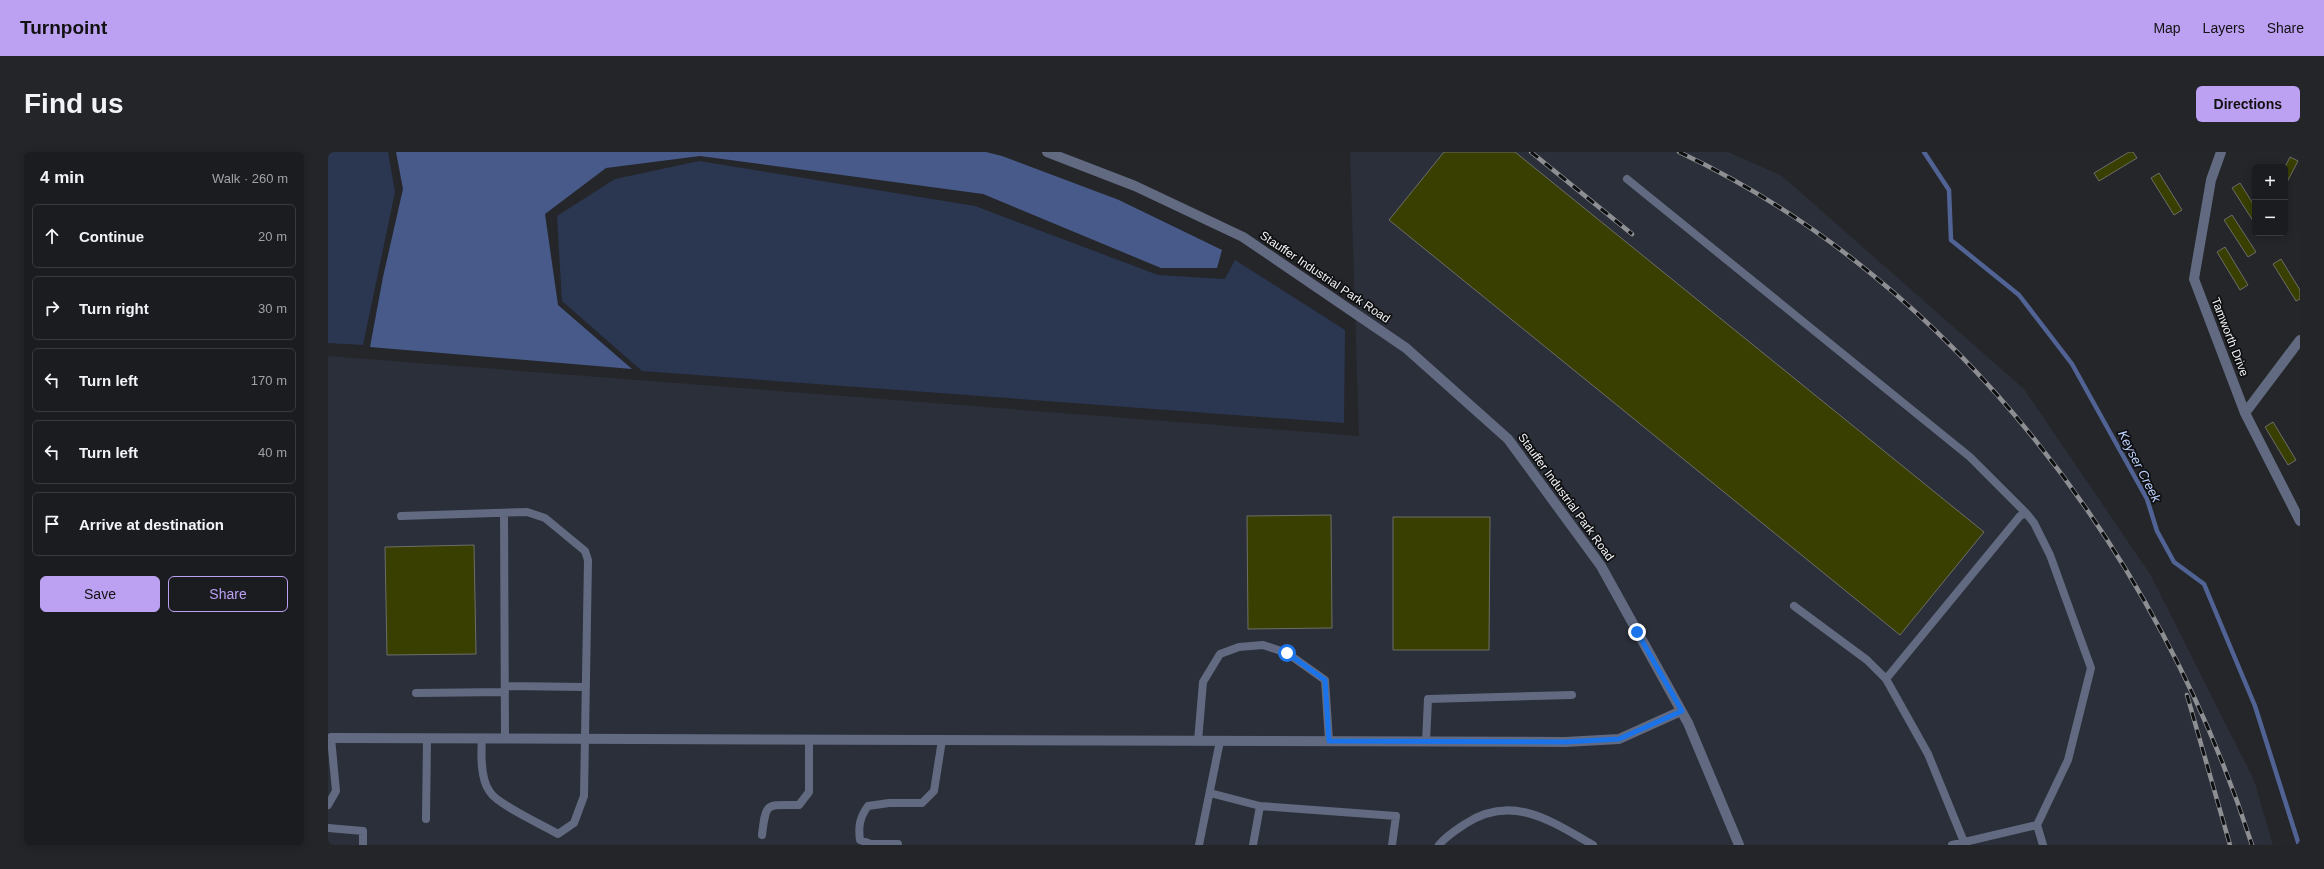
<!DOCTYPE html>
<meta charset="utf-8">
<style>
:root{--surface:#1b1c20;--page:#242529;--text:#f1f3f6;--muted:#a0a1a5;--line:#393a3e;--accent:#bca0f2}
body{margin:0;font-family:Helvetica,sans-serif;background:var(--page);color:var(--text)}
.controls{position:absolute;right:12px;top:12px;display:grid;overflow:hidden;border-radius:6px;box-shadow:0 2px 10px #0003}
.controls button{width:36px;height:36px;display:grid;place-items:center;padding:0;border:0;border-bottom:1px solid var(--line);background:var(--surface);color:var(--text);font:20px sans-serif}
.stop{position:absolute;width:12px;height:12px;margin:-9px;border:3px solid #1a73e8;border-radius:50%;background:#fff}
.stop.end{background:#1a73e8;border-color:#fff;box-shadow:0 1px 4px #0008}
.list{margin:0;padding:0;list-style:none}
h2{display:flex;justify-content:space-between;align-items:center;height:52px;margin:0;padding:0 16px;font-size:17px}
h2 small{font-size:13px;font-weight:400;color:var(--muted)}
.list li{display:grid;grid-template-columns:26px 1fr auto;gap:12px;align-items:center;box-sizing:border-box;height:64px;margin:0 8px 8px;padding:0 8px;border:1px solid var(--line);border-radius:6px}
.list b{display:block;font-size:15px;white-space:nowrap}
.list em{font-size:13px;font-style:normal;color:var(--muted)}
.actions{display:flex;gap:8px;padding:12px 16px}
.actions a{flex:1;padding:9px 0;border:1px solid var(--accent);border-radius:6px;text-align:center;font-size:14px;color:var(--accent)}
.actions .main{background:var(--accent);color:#111}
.icon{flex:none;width:22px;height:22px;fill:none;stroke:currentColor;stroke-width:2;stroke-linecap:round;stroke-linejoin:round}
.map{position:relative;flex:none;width:1972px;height:693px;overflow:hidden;border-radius:6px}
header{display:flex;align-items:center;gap:24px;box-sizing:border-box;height:56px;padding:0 20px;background:var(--accent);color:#111}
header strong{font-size:19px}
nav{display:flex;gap:22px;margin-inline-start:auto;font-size:14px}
.intro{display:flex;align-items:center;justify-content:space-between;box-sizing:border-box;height:96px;padding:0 24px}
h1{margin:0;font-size:28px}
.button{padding:10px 18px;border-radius:6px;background:var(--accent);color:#111;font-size:14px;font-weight:700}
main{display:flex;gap:24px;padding:0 24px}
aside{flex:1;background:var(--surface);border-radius:6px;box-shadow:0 2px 10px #0003}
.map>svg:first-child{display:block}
</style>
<header>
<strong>Turnpoint</strong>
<nav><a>Map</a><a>Layers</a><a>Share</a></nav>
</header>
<div class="intro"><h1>Find us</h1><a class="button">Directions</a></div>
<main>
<aside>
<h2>4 min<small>Walk · 260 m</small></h2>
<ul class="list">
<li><svg class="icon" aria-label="ahead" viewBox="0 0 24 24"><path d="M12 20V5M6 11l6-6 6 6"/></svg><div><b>Continue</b></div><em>20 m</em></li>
<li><svg class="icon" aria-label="right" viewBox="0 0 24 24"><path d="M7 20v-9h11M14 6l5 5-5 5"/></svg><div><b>Turn right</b></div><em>30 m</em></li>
<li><svg class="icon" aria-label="left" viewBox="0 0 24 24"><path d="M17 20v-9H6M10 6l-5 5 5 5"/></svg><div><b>Turn left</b></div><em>170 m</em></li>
<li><svg class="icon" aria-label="left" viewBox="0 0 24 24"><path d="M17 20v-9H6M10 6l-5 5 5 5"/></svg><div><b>Turn left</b></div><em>40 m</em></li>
<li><svg class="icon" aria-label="arrive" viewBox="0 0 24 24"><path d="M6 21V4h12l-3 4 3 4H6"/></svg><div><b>Arrive at destination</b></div></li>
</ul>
<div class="actions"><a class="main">Save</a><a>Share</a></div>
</aside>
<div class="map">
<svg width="1972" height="693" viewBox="0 0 1972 693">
<rect width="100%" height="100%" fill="#24262a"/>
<!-- built -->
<path fill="#2b2f39" d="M1022,0H1400L1454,24L1696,237L1822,422L1926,628L1945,693H0V204L1031,284Z"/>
<!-- green -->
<path fill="#2b3651" d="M0,0H60L67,40L35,193L0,191Z
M371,9L647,54L830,123L897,127L907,108L1017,178L1016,271L314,219L234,149L229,64L287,27Z"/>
<!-- forest -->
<path fill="#485a8a" d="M68,0H658L674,4L791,48L894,98L889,116H833L655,42L372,4L278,16L217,62L230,153L304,217L42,195L55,125L75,37Z"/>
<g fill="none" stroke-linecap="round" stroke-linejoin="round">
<!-- stream -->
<path stroke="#516394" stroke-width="4.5" d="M1596,0L1621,38L1623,88L1691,143L1744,212L1819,347L1829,379L1846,410L1876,432L1927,554L1971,693"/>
</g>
<!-- building -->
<path fill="#393f00" stroke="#6d6e68" d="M1116,0H1187L1656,380L1572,483L1061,68Z
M1801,0H1805L1809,6L1771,29L1766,21Z
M1962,5L1970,9L1957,34V15Z
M1831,21L1854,58L1846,63L1823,26Z
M1912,31L1927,55V72L1904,36Z
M1904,63L1928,100L1920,105L1896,68Z
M1897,95L1920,133L1912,138L1889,100Z
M1953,107L1972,138V147L1968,149L1945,112Z
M1945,270L1968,308L1960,313L1937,275Z
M1003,363L1004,476L920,477L919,364Z
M1065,365H1162L1161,498H1065Z
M146,393L148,502L59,503L57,395Z"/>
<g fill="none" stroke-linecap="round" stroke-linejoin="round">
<!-- lane -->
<path stroke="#616a80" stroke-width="8" d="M1299,27L1642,305L1698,361
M176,361L177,587
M73,364L199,360L217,366L257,399L260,408L256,644L246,671L230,682C215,673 170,653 162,640C152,627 153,602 154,586
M1466,454L1539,508L1558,527L1600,602L1636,690
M1558,527L1692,364L1698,361L1706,371L1722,403L1763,516L1740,608L1709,673
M177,534L257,535
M88,541L177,540
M870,589L875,530L892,502L911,495L935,493L959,501L997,528L1001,589
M1098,590L1100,547L1244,543
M882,641L932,654L1068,664L1064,693
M0,653L8,639L3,586
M98,667L99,586
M0,676L35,679V693
M434,683C438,649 438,653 471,653L481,640V588
M570,692H543L532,688C530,674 532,665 540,654L561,651H594L606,639L614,588
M871,693L892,589
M925,693L932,654
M1111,693C1118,684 1128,678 1137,672C1184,641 1223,669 1265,693
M1624,693L1709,673L1715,693"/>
<!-- street -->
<path stroke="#616a80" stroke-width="10" d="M719,0L807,34L915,85L1078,196L1180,287L1273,414L1360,571L1411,693
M1893,0L1883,28L1866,127L1917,261L1972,369
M1917,261L1972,188
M3,586L1237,590L1291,587L1353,559"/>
<defs>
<path id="rail" d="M1203,0L1304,82
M1351,0C1628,130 1832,406 1924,693
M1859,543L1902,693"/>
</defs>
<!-- rail casing -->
<use href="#rail" stroke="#8e8f93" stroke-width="4.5"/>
<!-- rail -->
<use href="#rail" stroke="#0e0f11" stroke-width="3" stroke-dasharray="9" stroke-linecap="butt"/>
</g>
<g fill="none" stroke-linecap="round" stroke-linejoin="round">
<!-- route -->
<path stroke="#1a73e8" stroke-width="5" d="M959,501L997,528L1001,589L1237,590L1291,587L1354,559L1309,480"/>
</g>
<g text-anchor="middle" stroke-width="3.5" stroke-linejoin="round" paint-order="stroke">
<!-- street labels -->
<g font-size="12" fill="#f3f4f7" stroke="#0e0f11">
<text transform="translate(997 125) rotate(34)" y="4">Stauffer Industrial Park Road</text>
<text transform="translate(1902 185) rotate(69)" y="4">Tamworth Drive</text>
<text transform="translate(1238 345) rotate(54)" y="4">Stauffer Industrial Park Road</text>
</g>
<!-- water labels -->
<g font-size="13" font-style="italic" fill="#bed1fe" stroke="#0e0f11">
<text transform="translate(1812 314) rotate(63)" y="5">Keyser Creek</text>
</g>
</g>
</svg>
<div class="controls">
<button>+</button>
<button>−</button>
</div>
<div class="stop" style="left:959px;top:501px"></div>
<div class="stop end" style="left:1309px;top:480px"></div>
</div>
</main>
